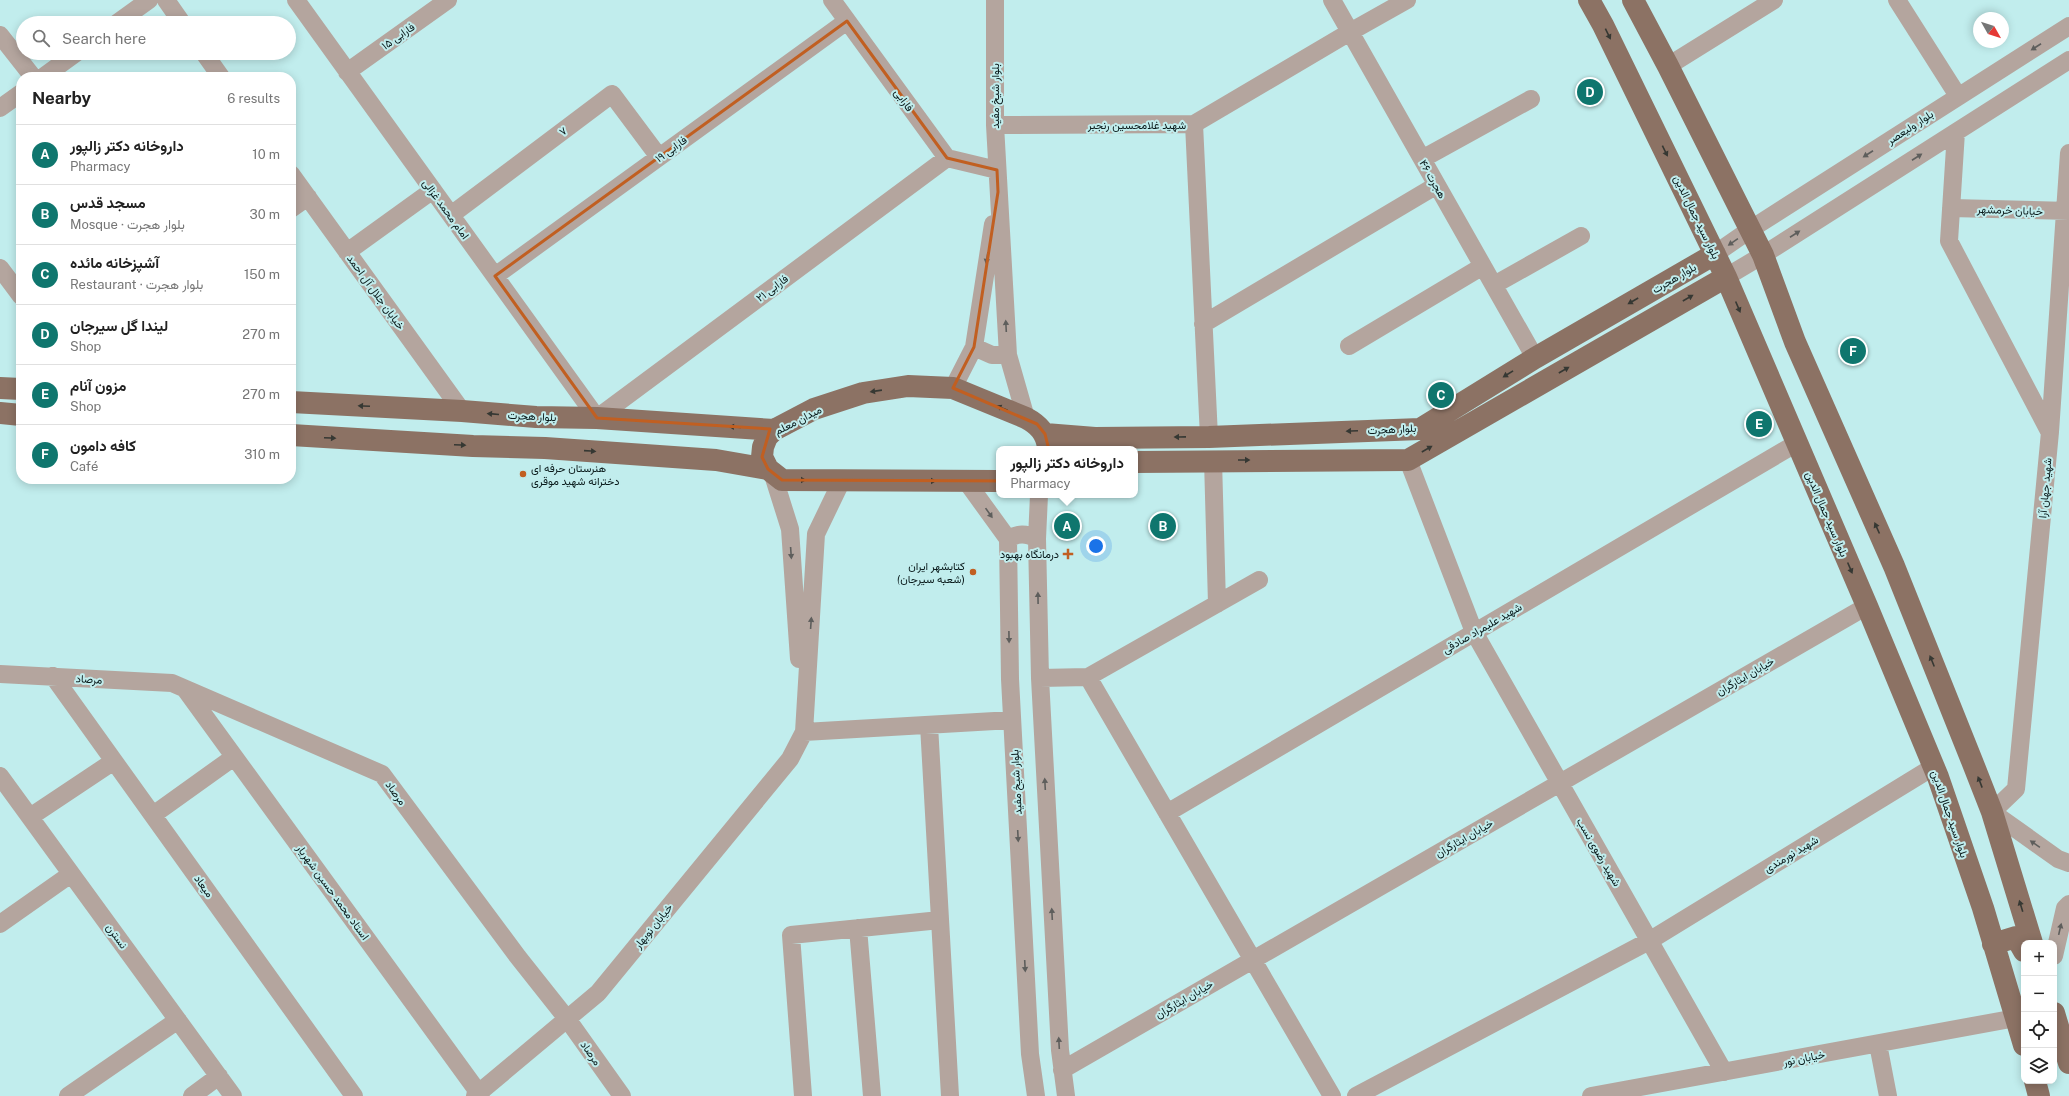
<!DOCTYPE html>
<meta charset="utf-8">
<style>
:root{--surface:#fff;--page:#f6f6f6;--text:#222;--muted:#767676;--line:#e0e0e0;--accent:#0f766e}
body{margin:0;font-family:"Public Sans",Vazirmatn,sans-serif;background:var(--page);color:var(--text)}
.controls{position:absolute;right:12px;bottom:12px;display:grid;overflow:hidden;border-radius:8px;box-shadow:0 2px 10px #0003}
.controls button{width:36px;height:36px;display:grid;place-items:center;padding:0;border:0;border-bottom:1px solid var(--line);background:var(--surface);color:var(--text);font:20px sans-serif}
.compass{position:absolute;left:1973px;top:12px;width:36px;height:36px;border-radius:50%;background:var(--surface);box-shadow:0 2px 10px #0003;rotate:129deg}
.you{position:absolute;left:1096px;top:546px;width:14px;height:14px;margin:-10px;border:3px solid #fff;border-radius:50%;background:#1a73e8;box-shadow:0 0 0 6px #1a73e833}
.badge{display:grid;place-items:center;width:26px;height:26px;border-radius:50%;background:var(--accent);color:#fff;font-size:13px;font-weight:700}
.pin{position:absolute;translate:-50% -50%;border:2px solid #fff;box-shadow:0 1px 4px #0006}
.popup{position:absolute;left:996px;top:446px;width:142px;height:52px;box-sizing:border-box;display:grid;place-content:center;border-radius:8px;background:var(--surface);filter:drop-shadow(0 1px 3px #0005);font-size:13px;white-space:nowrap;color:var(--muted)}
.popup b{font-size:15px;color:var(--text)}
.popup::after{content:'';position:absolute;left:50%;top:100%;margin-left:-8px;border:8px solid transparent;border-top-color:var(--surface)}
.list{margin:0;padding:0;list-style:none}
h2{display:flex;justify-content:space-between;align-items:center;height:52px;margin:0;padding:0 16px;font-size:17px}
h2 small{font-size:13px;font-weight:400;color:var(--muted)}
.list li{display:grid;grid-template-columns:26px 1fr auto;gap:12px;align-items:center;box-sizing:border-box;height:60px;padding:0 16px;border-top:1px solid var(--line)}
.list b{display:block;font-size:15px;white-space:nowrap}
.list p{margin:0;font-size:13px;white-space:nowrap;color:var(--muted)}
.list em{font-size:13px;font-style:normal;color:var(--muted)}
.icon{flex:none;width:22px;height:22px;fill:none;stroke:currentColor;stroke-width:2;stroke-linecap:round;stroke-linejoin:round}
.map{position:relative;flex:none;width:2069px;height:1096px;overflow:hidden}
.search{position:absolute;background:var(--surface);box-shadow:0 2px 10px #0003;left:16px;top:16px;width:280px;height:44px;display:flex;align-items:center;gap:10px;box-sizing:border-box;padding:0 14px;border-radius:22px;color:var(--muted);font-size:15px}
.panel{position:absolute;background:var(--surface);box-shadow:0 2px 10px #0003;left:16px;top:72px;width:280px;height:412px;border-radius:16px}
.map>svg:first-child{display:block}
</style>
<div class="map">
<svg width="2069" height="1096" viewBox="0 0 2069 1096">
<rect width="100%" height="100%" fill="#c1eded"/>
<g fill="none" stroke-linecap="round" stroke-linejoin="round">
<!-- minor -->
<path stroke="#b4a59e" stroke-width="18" d="M166,0L182,23
M296,0L597,418L947,158
M832,0L947,158L997,170
M995,0V125L1008,355L1026,418
M1332,0L1535,358
M1897,0L1958,96
M117,23L149,0
M0,35L33,77
M204,53L221,77
M1668,66L1774,0
M347,72L448,0
M43,77L76,53
M0,108L21,93
M1194,124L1209,437
M995,125L1194,124L1350,32L1407,0
M1956,132L1949,241L2049,431
M2069,153L2050,432L2016,789L1992,812L2058,859L2069,863
M1422,159L1531,99
M291,174L462,411
M1951,208L2069,211
M291,209L308,197
M451,215L612,94L659,157
M347,252L433,190
M1715,254L1751,229L2069,26
M0,268L21,296
M495,276L847,21
M1726,277L1763,255L2069,60
M1494,285L1581,236
M1203,324L1437,185
M1349,346L1483,266
M974,347L992,355H1008
M953,388L974,347L993,224
M1213,460L1217,604
M1408,460L1474,632L1724,1072
M773,475L790,529L799,659
M966,481L1008,539L1010,679L1030,1054L1036,1096
M1039,495L1037,539L1040,678L1060,1050L1066,1096
M1008,539C1018,533 1026,533 1037,539
M0,674L172,683L382,774L518,957L568,1020L622,1096
M53,676L354,1096
M1088,677L1332,1096
M1040,678L1088,677L1259,580
M185,689L481,1096
M929,725L950,1096
M804,732L1012,720
M0,776L233,1096
M1167,813L1797,443
M153,815L234,757
M30,817L114,761
M0,924L71,874
M858,928L872,1096
M2054,956L2065,908L2069,904
M1878,1044L1888,1096
M1062,1070L1867,606
M68,1096L178,1020
M192,1096L219,1076
M475,1096L598,993L790,759L804,732L816,534L842,480
M803,1096L791,935L940,920
M1356,1096L1649,941L1933,767
M1591,1096L2016,1018"/>
<!-- major -->
<path stroke="#8c7264" stroke-width="22" d="M1589,0L1603,25L1726,277L1867,606L1938,777L1983,908L2024,1045
M1633,0L1668,66L1763,255L1795,342L1894,566L1972,761L1992,812L2032,943
M0,388L21,389
M291,402L462,411L536,417L597,418L774,430
M0,413L21,415
M1045,434L1095,438L1209,437L1420,429L1535,358L1715,254
M291,435L473,446L545,448L716,460L768,469
M1135,462L1408,460L1726,277
M999,481L782,480L768,469L762,457L763,447L767,437L774,430L814,409L863,393L908,386L953,388L1026,418C1039,425 1046,433 1048,447
M1993,944L2016,937L2024,951
M2054,1013L2069,1063
M2035,1081L2039,1096"/>
</g>
<!-- one-way arrows -->
<defs><path id="oneway-solid" d="M-6-.8H1V-3.2L6.5 0L1 3.2V.8H-6Z"/></defs>
<g fill="#363833">
<use href="#oneway-solid" transform="translate(1608 34) rotate(64)"/>
<use href="#oneway-solid" transform="translate(1665 151) rotate(64)"/>
<use href="#oneway-solid" transform="translate(1688 298) rotate(-30)"/>
<use href="#oneway-solid" transform="translate(1633 301) rotate(150)"/>
<use href="#oneway-solid" transform="translate(1738 307) rotate(67)"/>
<use href="#oneway-solid" transform="translate(1564 370) rotate(-30)"/>
<use href="#oneway-solid" transform="translate(1508 374) rotate(148)"/>
<use href="#oneway-solid" transform="translate(876 391) rotate(172)"/>
<use href="#oneway-solid" transform="translate(364 406) rotate(-177)"/>
<use href="#oneway-solid" transform="translate(1002 408) rotate(-158)"/>
<use href="#oneway-solid" transform="translate(493 414) rotate(-175)"/>
<use href="#oneway-solid" transform="translate(735 427) rotate(-176)"/>
<use href="#oneway-solid" transform="translate(1352 431) rotate(178)"/>
<use href="#oneway-solid" transform="translate(1180 437) rotate(179)"/>
<use href="#oneway-solid" transform="translate(330 438) rotate(3)"/>
<use href="#oneway-solid" transform="translate(460 445) rotate(3)"/>
<use href="#oneway-solid" transform="translate(1427 449) rotate(-30)"/>
<use href="#oneway-solid" transform="translate(590 451) rotate(4)"/>
<use href="#oneway-solid" transform="translate(1244 460)"/>
<use href="#oneway-solid" transform="translate(800 480)"/>
<use href="#oneway-solid" transform="translate(930 481)"/>
<use href="#oneway-solid" transform="translate(1877 528) rotate(-114)"/>
<use href="#oneway-solid" transform="translate(1850 568) rotate(67)"/>
<use href="#oneway-solid" transform="translate(1932 661) rotate(-112)"/>
<use href="#oneway-solid" transform="translate(1980 782) rotate(-111)"/>
<use href="#oneway-solid" transform="translate(2021 906) rotate(-107)"/>
</g>
<g fill="#5e5e5c">
<use href="#oneway-solid" transform="translate(2036 47) rotate(147)"/>
<use href="#oneway-solid" transform="translate(1868 154) rotate(147)"/>
<use href="#oneway-solid" transform="translate(1917 157) rotate(-33)"/>
<use href="#oneway-solid" transform="translate(1795 234) rotate(-33)"/>
<use href="#oneway-solid" transform="translate(1733 242) rotate(145)"/>
<use href="#oneway-solid" transform="translate(987 258) rotate(99)"/>
<use href="#oneway-solid" transform="translate(1006 326) rotate(-93)"/>
<use href="#oneway-solid" transform="translate(989 513) rotate(55)"/>
<use href="#oneway-solid" transform="translate(791 553) rotate(86)"/>
<use href="#oneway-solid" transform="translate(1038 598) rotate(-91)"/>
<use href="#oneway-solid" transform="translate(811 623) rotate(-86)"/>
<use href="#oneway-solid" transform="translate(1009 637) rotate(89)"/>
<use href="#oneway-solid" transform="translate(1045 784) rotate(-93)"/>
<use href="#oneway-solid" transform="translate(1018 836) rotate(87)"/>
<use href="#oneway-solid" transform="translate(2035 844) rotate(-145)"/>
<use href="#oneway-solid" transform="translate(1052 914) rotate(-93)"/>
<use href="#oneway-solid" transform="translate(2060 929) rotate(-77)"/>
<use href="#oneway-solid" transform="translate(1025 966) rotate(87)"/>
<use href="#oneway-solid" transform="translate(1059 1043) rotate(-93)"/>
</g>
<!-- marked area -->
<path fill="none" stroke="#c15f21" stroke-width="3" stroke-linejoin="round" d="M847,21L947,158L997,170L998,192L974,347L953,388L1037,424L1045,434L1048,446L1047,459L1040,470L1018,481L782,480L768,469L762,457L770,429L597,418L495,276Z"/>
<!-- markers -->
<g fill="#c15f21" stroke="#c1eded" stroke-width="1.5">
<circle cx="523" cy="474" r="4"/>
<path d="M1066 548h4v4h4v4h-4v4h-4v-4h-4v-4h4z"/>
<circle cx="973" cy="572" r="4"/>
</g>
<g text-anchor="middle" stroke-width="4" stroke-linejoin="round" paint-order="stroke">
<!-- street labels -->
<g font-size="11" fill="#081819" stroke="#c1eded">
<text transform="translate(398 36) rotate(-35)" y="4">فارابی ۱۵</text>
<text transform="translate(995 96) rotate(-90)" y="4">بلوار شیخ مفید</text>
<text transform="translate(904 100) rotate(54)" y="4">فارابی</text>
<text x="1137" y="129">شهید غلامحسین رنجبر</text>
<text transform="translate(1910 127) rotate(-33)" y="4">بلوار ولیعصر</text>
<text transform="translate(563 131) rotate(-37)" y="4">۷</text>
<text transform="translate(671 149) rotate(-36)" y="4">فارابی ۱۹</text>
<text transform="translate(1433 179) rotate(60)" y="4">هجرت ۴۶</text>
<text transform="translate(446 209) rotate(54)" y="4">امام محمد غزالی</text>
<text transform="translate(2010 210) rotate(2)" y="4">خیابان خرمشهر</text>
<text transform="translate(1697 217) rotate(64)" y="4">بلوار سید جمال الدین</text>
<text transform="translate(1674 278) rotate(-30)" y="4">بلوار هجرت</text>
<text transform="translate(772 288) rotate(-37)" y="4">فارابی ۲۱</text>
<text transform="translate(376 292) rotate(54)" y="4">خیابان جلال آل احمد</text>
<text transform="translate(532 416) rotate(3)" y="4">بلوار هجرت</text>
<text transform="translate(798 420) rotate(-27)" y="4">میدان معلم</text>
<text transform="translate(1392 429) rotate(-3)" y="4">بلوار هجرت</text>
<text transform="translate(2045 488) rotate(-85)" y="4">شهید جهان آرا</text>
<text transform="translate(1827 514) rotate(67)" y="4">بلوار سید جمال الدین</text>
<text transform="translate(1482 628) rotate(-30)" y="4">شهید علیمراد صادقی</text>
<text transform="translate(1745 676) rotate(-30)" y="4">خیابان ایثارگران</text>
<text transform="translate(89 679) rotate(3)" y="4">مرصاد</text>
<text transform="translate(1016 782) rotate(-93)" y="4">بلوار شیخ مفید</text>
<text transform="translate(396 793) rotate(54)" y="4">مرصاد</text>
<text transform="translate(1950 814) rotate(71)" y="4">بلوار سید جمال الدین</text>
<text transform="translate(1464 838) rotate(-30)" y="4">خیابان ایثارگران</text>
<text transform="translate(1599 852) rotate(60)" y="4">شهید رضوی نسب</text>
<text transform="translate(1791 854) rotate(-31)" y="4">شهید نورمندی</text>
<text transform="translate(204 886) rotate(54)" y="4">میعاد</text>
<text transform="translate(333 892) rotate(54)" y="4">استاد محمد حسین شهریار</text>
<text transform="translate(653 926) rotate(-51)" y="4">خیابان نوبهار</text>
<text transform="translate(117 936) rotate(54)" y="4">نسترن</text>
<text transform="translate(1184 999) rotate(-30)" y="4">خیابان ایثارگران</text>
<text transform="translate(591 1053) rotate(55)" y="4">مرصاد</text>
<text transform="translate(1804 1058) rotate(-11)" y="4">خیابان نور</text>
</g>
<!-- poi labels -->
<g font-size="11" fill="#081819" stroke="#c1eded" text-anchor="end">
<text x="531" y="472" text-anchor="start">هنرستان حرفه ای<tspan x="531" dy="13">دخترانه شهید موقری</tspan></text>
<text x="1059" y="558">درمانگاه بهبود</text>
<text x="965" y="570">کتابشهر ایران<tspan x="965" dy="13">(شعبه سیرجان)</tspan></text>
</g>
</g>
</svg>
<div class="controls">
<button>+</button>
<button>−</button>
<button><svg class="icon" aria-label="locate" viewBox="0 0 24 24"><circle cx="12" cy="12" r="6"/><path d="M12 2v4M12 18v4M2 12h4M18 12h4"/></svg></button>
<button><svg class="icon" aria-label="layers" viewBox="0 0 24 24"><path d="M12 4l9 5-9 5-9-5zM3 14l9 5 9-5"/></svg></button>
</div>
<svg class="compass" viewBox="-18 -18 36 36"><path d="M0-13l5 13h-10z" fill="#e53935"/><path d="M0 13l5-13h-10z" fill="#767676"/></svg>
<div class="you"></div>
<div class="pin badge" style="left:1067px;top:526px">A</div>
<div class="popup"><b>داروخانه دکتر زالپور</b>Pharmacy</div>
<div class="pin badge" style="left:1163px;top:526px">B</div>
<div class="pin badge" style="left:1441px;top:395px">C</div>
<div class="pin badge" style="left:1590px;top:92px">D</div>
<div class="pin badge" style="left:1759px;top:424px">E</div>
<div class="pin badge" style="left:1853px;top:351px">F</div>
<div class="search"><svg class="icon" aria-label="search" viewBox="0 0 24 24"><circle cx="10" cy="10" r="6"/><path d="M15 15l6 6"/></svg>Search here</div>
<section class="panel">
<h2>Nearby<small>6 results</small></h2>
<ul class="list">
<li><span class="badge">A</span><div><b>داروخانه دکتر زالپور</b><p>Pharmacy</p></div><em>10 m</em></li>
<li><span class="badge">B</span><div><b>مسجد قدس</b><p>Mosque · بلوار هجرت</p></div><em>30 m</em></li>
<li><span class="badge">C</span><div><b>آشپزخانه مائده</b><p>Restaurant · بلوار هجرت</p></div><em>150 m</em></li>
<li><span class="badge">D</span><div><b>لیندا گل سیرجان</b><p>Shop</p></div><em>270 m</em></li>
<li><span class="badge">E</span><div><b>مزون آنام</b><p>Shop</p></div><em>270 m</em></li>
<li><span class="badge">F</span><div><b>کافه دامون</b><p>Café</p></div><em>310 m</em></li>
</ul>
</section>
</div>
